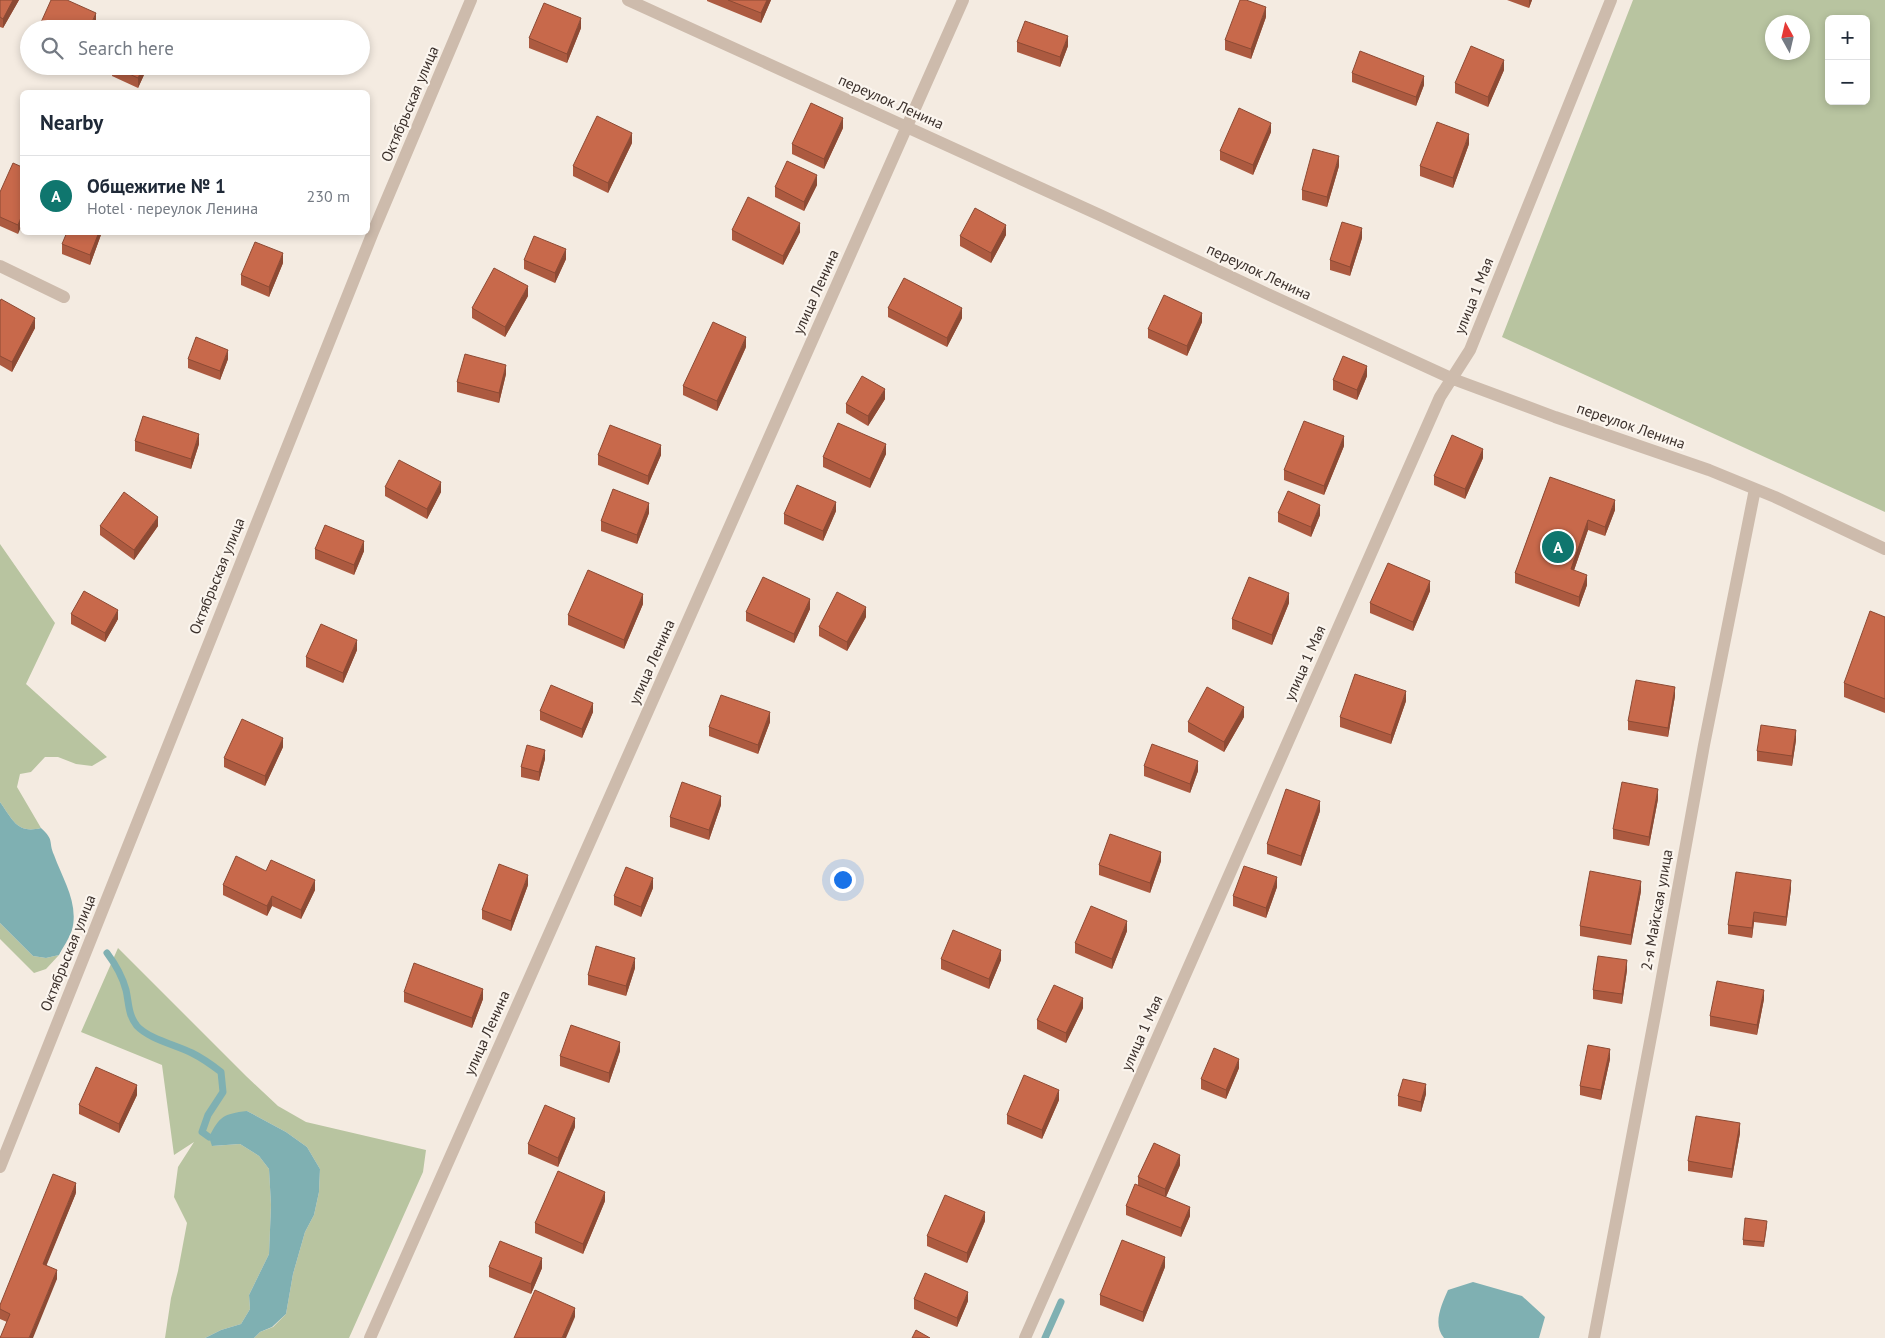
<!DOCTYPE html>
<meta charset="utf-8">
<style>
:root{--surface:#fff;--page:#f6f6f7;--text:#1f2937;--muted:#747a83;--line:#e0e1e3;--accent:#0f766e}
body{margin:0;font-family:"PT Sans",sans-serif;background:var(--page);color:var(--text)}
.controls{position:absolute;right:15px;top:15px;display:grid;overflow:hidden;border-radius:8px;box-shadow:0 2px 8px #0003}
.controls button{width:45px;height:45px;display:grid;place-items:center;padding:0;border:0;border-bottom:1px solid var(--line);background:var(--surface);color:var(--text);font:25px sans-serif}
.compass{position:absolute;left:1765px;top:15px;width:45px;height:45px;border-radius:50%;background:var(--surface);box-shadow:0 2px 8px #0003;rotate:352deg}
.you{position:absolute;left:842px;top:879px;width:18px;height:18px;margin:-12px;border:4px solid #fff;border-radius:50%;background:#1a73e8;box-shadow:0 0 0 8px #1a73e833}
.badge{display:grid;place-items:center;width:32px;height:32px;border-radius:50%;background:var(--accent);color:#fff;font-size:16px;font-weight:700}
.pin{position:absolute;translate:-50% -50%;border:2px solid #fff;box-shadow:0 1px 5px #0006}
.list{margin:0;padding:0;list-style:none}
h2{display:flex;justify-content:space-between;align-items:center;height:65px;margin:0;padding:0 20px;font-size:21px}
h2 small{font-size:16px;font-weight:400;color:var(--muted)}
.list li{display:grid;grid-template-columns:32px 1fr auto;gap:15px;align-items:center;box-sizing:border-box;height:80px;padding:0 20px;border-top:1px solid var(--line)}
.list b{display:block;font-size:19px;white-space:nowrap}
.list p{margin:0;font-size:16px;white-space:nowrap;color:var(--muted)}
.list em{font-size:16px;font-style:normal;color:var(--muted)}
.icon{flex:none;width:28px;height:28px;fill:none;stroke:currentColor;stroke-width:2;stroke-linecap:round;stroke-linejoin:round}
.map{position:relative;flex:none;width:1885px;height:1338px;overflow:hidden}
.search{position:absolute;background:var(--surface);box-shadow:0 2px 8px #0003;left:20px;top:20px;width:350px;height:55px;display:flex;align-items:center;gap:12px;box-sizing:border-box;padding:0 18px;border-radius:28px;color:var(--muted);font-size:19px}
.panel{position:absolute;background:var(--surface);box-shadow:0 2px 8px #0003;left:20px;top:90px;width:350px;height:145px;border-radius:8px}
.map>svg:first-child{display:block}
</style>
<div class="map">
<svg width="1885" height="1338" viewBox="0 0 1885 1338">
<rect width="100%" height="100%" fill="#f4ebe1"/>
<!-- green -->
<path fill="#b8c4a0" fill-rule="evenodd" d="M1633,0H1885V512L1502,337ZM1829,19H1866V101H1829ZM1802,22V52H1772V22Z
M0,544L55,623L26,684L107,757L92,766L76,764L58,757H45L31,772L20,774L17,787L41,828C17,834 13,820 0,802Z
M0,923L33,956L46,958L59,955L46,969L34,973L0,939Z
M118,948L246,1076L278,1106L306,1122L426,1150L423,1172L349,1338H254L260,1332L273,1327L286,1314L293,1274L305,1232L314,1215L319,1192L320,1169L307,1147L286,1132L247,1111L212,1146L240,1144L259,1156L269,1169L271,1205L269,1254L249,1295L250,1309L241,1324L221,1330L205,1338H165L171,1298L178,1271L187,1223L174,1197L178,1167L194,1142L174,1155L162,1065L81,1032Z"/>
<!-- water -->
<path fill="#7fb0b2" d="M0,802C13,820 17,834 41,828C55,841 48,841 54,855C63,880 79,903 72,930C69,939 63,947 59,955L46,958L33,956L0,923Z
M247,1111L286,1132L307,1147L320,1169L319,1192L314,1215L305,1232L293,1274L286,1314L272,1327L260,1332L254,1338H205L221,1330L241,1324L250,1309L249,1295L269,1254L271,1205L269,1169L259,1156L240,1144L212,1146L209,1137C220,1116 223,1114 247,1111Z
M1473,1282L1522,1296L1545,1317L1539,1338H1444C1432,1324 1442,1304 1448,1290Z"/>
<g fill="none" stroke-linecap="round" stroke-linejoin="round">
<!-- stream -->
<path stroke="#7fb0b2" stroke-width="7" d="M107,953C116,965 122,975 126,990C129,1003 128,1015 137,1026C149,1039 176,1045 192,1053C202,1058 212,1065 221,1072L223,1092L208,1115L202,1132L209,1137
M1045,1338L1061,1302"/>
<!-- minor -->
<path stroke="#cdbbac" stroke-width="12" d="M628,0L1102,216L1274,297L1453,379L1555,417L1709,470L1775,497L1885,549
M0,266L64,297
M0,1167L373,232L471,0
M370,1338L963,0
M1025,1338L1440,397L1470,350L1611,0
M1594,1338L1656,1010L1704,745L1755,489"/>
</g>
<!-- wall -->
<path fill="#ac5a40" d="M0,0H19L3,28L0,27Z
M707,0H771L761,23L707,1Z
M1507,0H1532L1529,8Z
M1266,17L1251,59L1225,50V40Z
M581,28L567,63L529,48V38Z
M1017,42L1068,46L1060,67L1017,52Z
M112,66H148L138,88L112,76Z
M1504,70L1488,107L1455,93V83Z
M1352,73L1424,85L1416,106L1352,82Z
M843,128L824,169L792,154V144Z
M1271,132L1253,175L1220,160V151Z
M632,143L608,193L573,176V166Z
M1469,144L1453,188L1420,176V166Z
M1339,166L1327,207L1302,200V190Z
M22,167L18,234L0,226V192Z
M817,185L804,211L775,197V187Z
M732,230L800,232L783,265L732,240Z
M102,232L90,265L62,254V244Z
M1006,235L991,263L960,246V236Z
M1362,238L1350,276L1330,270V260Z
M566,259L555,283L524,269V260Z
M283,263L269,297L241,285V275Z
M528,296L505,337L472,318V308Z
M0,302L35,328L12,372L0,365Z
M888,308L962,318L947,347L888,317Z
M1202,322L1187,356L1148,338V329Z
M746,347L717,411L683,395V386Z
M188,359H228L220,380L188,368Z
M506,374L499,403L457,392V382Z
M1367,376L1357,400L1333,390V380Z
M885,399L868,426L846,413V404Z
M135,441L199,444L191,469L135,451Z
M1344,446L1324,495L1284,480V470Z
M886,454L870,488L823,467V457Z
M598,455H661L648,485L598,465Z
M1483,458L1465,499L1434,485V476Z
M1550,477L1615,510L1605,536L1588,530L1574,570L1587,585L1579,607L1515,583V573Z
M385,487L441,492L427,519L385,496Z
M836,511L823,541L784,524V514Z
M649,513L637,544L601,531V521Z
M1278,513L1320,515L1311,537L1278,522Z
M100,526H158L134,560L100,535Z
M315,549L364,551L354,575L315,559Z
M1430,591L1413,631L1370,613V603Z
M1289,603L1272,645L1232,629V619Z
M643,604L624,649L568,625V615Z
M810,609L794,643L746,621V612Z
M71,614L118,619L105,642L71,624Z
M866,617L847,651L819,636V627Z
M1885,617V713L1844,697V683Z
M357,650L343,683L306,667V657Z
M1675,696L1668,737L1628,730V721Z
M1406,701L1391,744L1340,727V717Z
M540,711L593,712L582,738L540,720Z
M1244,717L1224,752L1188,732V722Z
M770,722L758,754L709,736V727Z
M1796,740L1792,766L1757,761V751Z
M283,747L265,786L224,767V758Z
M545,759L539,781L521,777V767Z
M1144,766L1198,771L1190,793L1144,776Z
M1658,799L1649,846L1613,839V829Z
M721,805L709,840L670,827V817Z
M1320,811L1301,866L1267,854V844Z
M1161,861L1150,893L1099,875V865Z
M266,871L315,890L301,919L272,906L267,916L223,895V885Z
M528,885L511,931L482,919V910Z
M1277,887L1266,918L1233,906V896Z
M653,888L641,917L614,905V896Z
M1791,889L1786,926L1754,922L1752,938L1728,934V925Z
M1641,891L1631,945L1580,936V926Z
M1127,931L1112,969L1075,953V943Z
M941,959L1001,960L989,989L941,969Z
M635,968L626,996L588,985V975Z
M1627,970L1622,1004L1593,999V990Z
M404,992L483,999L472,1028L404,1002Z
M1764,999L1757,1035L1710,1026V1016Z
M1083,1008L1066,1043L1037,1029V1020Z
M620,1051L609,1083L560,1066V1056Z
M1610,1059L1601,1100L1580,1095V1086Z
M1239,1068L1226,1099L1201,1089V1079Z
M1426,1094L1421,1112L1398,1106V1096Z
M137,1095L119,1133L79,1114V1105Z
M1059,1100L1042,1139L1007,1124V1115Z
M575,1127L558,1167L528,1154V1144Z
M1740,1133L1732,1178L1688,1171V1161Z
M1180,1165L1166,1197L1190,1216L1181,1237L1126,1215V1206L1138,1186V1177Z
M76,1193L46,1265L57,1279L7,1322L0,1319V1305Z
M605,1201L583,1254L535,1233V1223Z
M985,1221L967,1263L927,1246V1236Z
M1767,1226L1764,1247L1743,1245V1240Z
M489,1267L542,1268L531,1294L489,1277Z
M1165,1267L1143,1322L1100,1305V1295Z
M914,1299L968,1301L957,1327L914,1309Z"/>
<!-- shaded-wall -->
<path fill="#8c4a34" d="M13,0H19L3,28V19Z
M767,0H771L761,23V13Z
M1529,0H1532L1529,8Z
M1266,7V17L1251,59V49Z
M96,13V23L94,29H89Z
M581,18V28L567,63V54Z
M1068,36V46L1060,67V57Z
M1504,60V70L1488,107V97Z
M144,66H148L138,88V78Z
M1424,76V85L1416,106V97Z
M843,118V128L824,169V159Z
M1271,123V132L1253,175V165Z
M632,133V143L608,193V183Z
M1469,134V144L1453,188V178Z
M1339,156V166L1327,207V197Z
M817,175V185L804,211V202Z
M22,215V225L18,234V225Z
M800,223V232L783,265V256Z
M1006,225V235L991,263V253Z
M1362,228V238L1350,276V267Z
M99,232H102L90,265V255Z
M566,249V259L555,283V273Z
M283,253V263L269,297V287Z
M528,286V296L505,337V327Z
M962,308V318L947,347V338Z
M1202,313V322L1187,356V346Z
M35,318V328L12,372V362Z
M746,337V347L717,411V401Z
M228,350V359L220,380V371Z
M506,365V374L499,403V393Z
M1367,366V376L1357,400V390Z
M885,389V399L868,426V416Z
M199,434V444L191,469V459Z
M1344,436V446L1324,495V486Z
M886,444V454L870,488V479Z
M661,445V455L648,485V476Z
M1483,449V458L1465,499V489Z
M441,482V492L427,519V509Z
M1615,500V510L1605,536V527Z
M836,502V511L823,541V531Z
M649,503V513L637,544V535Z
M1320,505V515L1311,537V527Z
M158,517V526L134,560V550Z
M1588,520V530L1571,579V569Z
M364,541V551L354,575V565Z
M1587,575V585L1579,607V597Z
M1430,581V591L1413,631V622Z
M1289,593V603L1272,645V635Z
M643,594V604L624,649V640Z
M810,599V609L794,643V634Z
M866,607V617L847,651V642Z
M118,610V619L105,642V633Z
M357,640V650L343,683V673Z
M1675,687V696L1668,737V728Z
M1406,691V701L1391,744V735Z
M593,703V712L582,738V729Z
M1244,707V717L1224,752V742Z
M770,712V722L758,754V745Z
M1796,730V740L1792,766V756Z
M283,738V747L265,786V776Z
M545,750V759L539,781V772Z
M1198,761V771L1190,793V784Z
M1658,789V799L1649,846V837Z
M721,796V805L709,840V830Z
M1320,801V811L1301,866V856Z
M1161,852V861L1150,893V883Z
M528,875V885L511,931V921Z
M1277,877V887L1266,918V908Z
M653,878V888L641,917V907Z
M315,880V890L301,919V910Z
M1791,880V889L1786,926V917Z
M1641,881V891L1631,945V935Z
M272,896V906L267,916V906Z
M1754,912V922L1752,938V928Z
M1127,921V931L1112,969V959Z
M1001,950V960L989,989V979Z
M635,958V968L626,996V986Z
M1627,960V970L1622,1004V994Z
M483,989V999L472,1028V1018Z
M1764,990V999L1757,1035V1025Z
M1083,998V1008L1066,1043V1033Z
M620,1042V1051L609,1083V1073Z
M1610,1049V1059L1601,1100V1090Z
M1239,1059V1068L1226,1099V1090Z
M1426,1084V1094L1421,1112V1102Z
M137,1085V1095L119,1133V1124Z
M1059,1090V1100L1042,1139V1130Z
M575,1118V1127L558,1167V1158Z
M1740,1123V1133L1732,1178V1169Z
M1180,1155V1165L1165,1199V1189Z
M76,1183V1193L43,1274V1264Z
M605,1192V1201L583,1254V1244Z
M1190,1207V1216L1181,1237V1228Z
M985,1212V1221L967,1263V1253Z
M1165,1257V1267L1143,1322V1312Z
M542,1258V1268L531,1294V1284Z
M57,1270V1279L33,1338H29Z
M968,1292V1301L957,1327V1318Z
M575,1308V1317L566,1338H562Z"/>
<!-- building -->
<path fill="#c8694b" stroke="#8c4a34" d="M0,0H13L3,19L0,17Z
M51,0H67L96,13L89,29H38Z
M728,0H767L761,13Z
M1240,0H1246L1266,7L1251,49L1225,40Z
M544,3L581,18L567,54L529,38Z
M1025,21L1068,36L1060,57L1017,42Z
M1471,46L1504,60L1488,97L1455,83Z
M1360,51L1424,76L1416,97L1352,73Z
M112,66H144L138,78Z
M811,103L843,118L824,159L792,144Z
M1239,108L1271,123L1253,165L1220,151Z
M597,116L632,133L608,183L573,166Z
M1437,122L1469,134L1453,178L1420,166Z
M1313,149L1339,156L1327,197L1302,190Z
M787,161L817,175L804,202L775,187Z
M13,163L22,167V215L18,225L0,217V192Z
M748,197L800,223L783,256L732,230Z
M975,208L1006,225L991,253L960,236Z
M1342,222L1362,228L1350,267L1330,260Z
M67,232H99L90,255L62,244Z
M534,236L566,249L555,273L524,260Z
M255,242L283,253L269,287L241,275Z
M494,268L528,286L505,327L472,308Z
M904,278L962,308L947,338L888,308Z
M1164,295L1202,313L1187,346L1148,329Z
M1,299L35,318L12,362L0,356V302Z
M713,322L746,337L717,401L683,386Z
M196,337L228,350L220,371L188,359Z
M465,354L506,365L499,393L457,382Z
M1343,356L1367,366L1357,390L1333,380Z
M862,376L885,389L868,416L846,404Z
M143,416L199,434L191,459L135,441Z
M1304,421L1344,436L1324,486L1284,470Z
M838,423L886,444L870,479L823,457Z
M610,425L661,445L648,476L598,455Z
M1452,435L1483,449L1465,489L1434,476Z
M399,460L441,482L427,509L385,487Z
M1550,477L1615,500L1605,527L1588,520L1571,569L1587,575L1579,597L1515,573Z
M797,485L836,502L823,531L784,514Z
M613,489L649,503L637,535L601,521Z
M1288,491L1320,505L1311,527L1278,513Z
M124,492L158,517L134,550L100,526Z
M325,525L364,541L354,565L315,549Z
M1388,563L1430,581L1413,622L1370,603Z
M588,570L643,594L624,640L568,615Z
M763,577L810,599L794,634L746,612Z
M1249,577L1289,593L1272,635L1232,619Z
M84,591L118,610L105,633L71,614Z
M837,592L866,607L847,642L819,627Z
M1870,611L1885,617V699L1844,683Z
M321,624L357,640L343,673L306,657Z
M1355,674L1406,691L1391,735L1340,717Z
M1636,680L1675,687L1668,728L1628,721Z
M551,685L593,703L582,729L540,711Z
M1207,687L1244,707L1224,742L1188,722Z
M721,695L770,712L758,745L709,727Z
M242,719L283,738L265,776L224,758Z
M1761,725L1796,730L1792,756L1757,751Z
M1152,744L1198,761L1190,784L1144,766Z
M527,745L545,750L539,772L521,767Z
M682,782L721,796L709,830L670,817Z
M1622,782L1658,789L1649,837L1613,829Z
M1286,789L1320,801L1301,856L1267,844Z
M1110,834L1161,852L1150,883L1099,865Z
M236,856L266,871L271,860L315,880L301,910L272,896L267,906L223,885Z
M499,864L528,875L511,921L482,910Z
M1244,866L1277,877L1266,908L1233,896Z
M626,867L653,878L641,907L614,896Z
M1590,871L1641,881L1631,935L1580,926Z
M1736,872L1791,880L1786,917L1754,912L1752,928L1728,925Z
M1091,906L1127,921L1112,959L1075,943Z
M953,930L1001,950L989,979L941,959Z
M596,946L635,958L626,986L588,975Z
M1598,956L1627,960L1622,994L1593,990Z
M414,963L483,989L472,1018L404,992Z
M1717,981L1764,990L1757,1025L1710,1016Z
M1054,985L1083,998L1066,1033L1037,1020Z
M571,1025L620,1042L609,1073L560,1056Z
M1588,1045L1610,1049L1601,1090L1580,1086Z
M1214,1048L1239,1059L1226,1090L1201,1079Z
M96,1067L137,1085L119,1124L79,1105Z
M1024,1075L1059,1090L1042,1130L1007,1115Z
M1403,1079L1426,1084L1421,1102L1398,1096Z
M545,1105L575,1118L558,1158L528,1144Z
M1696,1116L1740,1123L1732,1169L1688,1161Z
M1154,1143L1180,1155L1165,1189L1138,1177Z
M558,1171L605,1192L583,1244L535,1223Z
M53,1174L76,1183L43,1264L57,1270L29,1338H0L10,1314L0,1309V1305Z
M1135,1184L1190,1207L1181,1228L1126,1206Z
M945,1195L985,1212L967,1253L927,1236Z
M1745,1218L1767,1221L1764,1242L1743,1240Z
M1122,1240L1165,1257L1143,1312L1100,1295Z
M500,1241L542,1258L531,1284L489,1267Z
M925,1273L968,1292L957,1318L914,1299Z
M535,1290L575,1308L562,1338H514Z
M916,1330L930,1338H912Z"/>
<g text-anchor="middle" stroke-width="4.5" stroke-linejoin="round" paint-order="stroke">
<!-- street labels -->
<g font-size="15" fill="#3b302b" stroke="#fbf5ee">
<text transform="translate(891 102) rotate(24)" y="5">переулок Ленина</text>
<text transform="translate(410 104) rotate(-67)" y="5">Октябрьская улица</text>
<text transform="translate(1259 272) rotate(25)" y="5">переулок Ленина</text>
<text transform="translate(816 292) rotate(-66)" y="5">улица Ленина</text>
<text transform="translate(1474 296) rotate(-68)" y="5">улица 1 Мая</text>
<text transform="translate(1631 426) rotate(19)" y="5">переулок Ленина</text>
<text transform="translate(217 576) rotate(-68)" y="5">Октябрьская улица</text>
<text transform="translate(652 662) rotate(-66)" y="5">улица Ленина</text>
<text transform="translate(1305 663) rotate(-66)" y="5">улица 1 Мая</text>
<text transform="translate(1657 910) rotate(-80)" y="5">2-я Майская улица</text>
<text transform="translate(68 953) rotate(-68)" y="5">Октябрьская улица</text>
<text transform="translate(487 1033) rotate(-66)" y="5">улица Ленина</text>
<text transform="translate(1142 1033) rotate(-66)" y="5">улица 1 Мая</text>
</g>
</g>
</svg>
<div class="controls">
<button>+</button>
<button>−</button>
</div>
<svg class="compass" viewBox="-18 -18 36 36"><path d="M0-13l5 13h-10z" fill="#e53935"/><path d="M0 13l5-13h-10z" fill="#747a83"/></svg>
<div class="you"></div>
<div class="pin badge" style="left:1558px;top:547px">A</div>
<div class="search"><svg class="icon" aria-label="search" viewBox="0 0 24 24"><circle cx="10" cy="10" r="6"/><path d="M15 15l6 6"/></svg>Search here</div>
<section class="panel">
<h2>Nearby<small></small></h2>
<ul class="list">
<li><span class="badge">A</span><div><b>Общежитие № 1</b><p>Hotel · переулок Ленина</p></div><em>230 m</em></li>
</ul>
</section>
</div>
